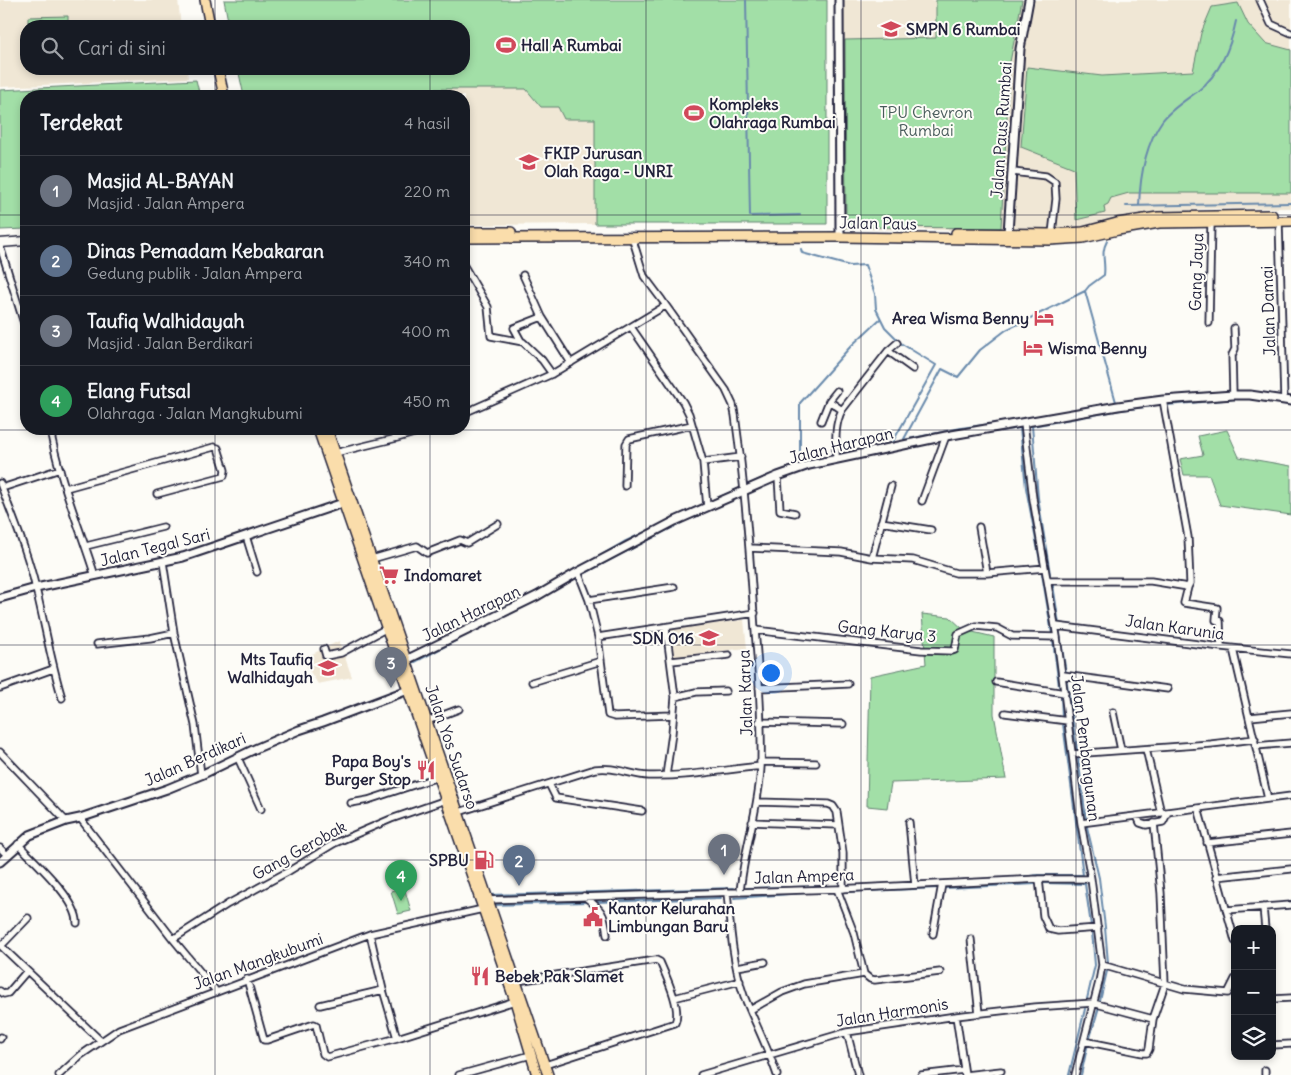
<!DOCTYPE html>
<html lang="id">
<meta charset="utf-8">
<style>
:root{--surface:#171b24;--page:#242831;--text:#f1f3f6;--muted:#9ea1a6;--line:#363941;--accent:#d1495b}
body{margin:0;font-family:Delius,sans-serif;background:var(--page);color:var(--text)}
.controls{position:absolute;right:15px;bottom:15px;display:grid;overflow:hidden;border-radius:10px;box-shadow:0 2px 8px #0003}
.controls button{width:45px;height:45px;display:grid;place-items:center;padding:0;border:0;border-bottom:1px solid var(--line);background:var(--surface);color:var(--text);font:25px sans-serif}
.you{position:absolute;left:770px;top:672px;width:18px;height:18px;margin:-12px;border:4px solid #fff;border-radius:50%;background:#1a73e8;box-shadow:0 0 0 8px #1a73e833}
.badge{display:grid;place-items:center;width:32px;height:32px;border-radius:50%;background:var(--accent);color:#fff;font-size:16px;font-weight:700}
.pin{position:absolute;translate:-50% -41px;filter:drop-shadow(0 1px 2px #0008)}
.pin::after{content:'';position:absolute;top:26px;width:18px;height:15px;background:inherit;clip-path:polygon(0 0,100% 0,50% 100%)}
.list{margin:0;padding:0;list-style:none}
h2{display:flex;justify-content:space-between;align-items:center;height:65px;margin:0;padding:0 20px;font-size:21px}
h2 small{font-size:16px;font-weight:400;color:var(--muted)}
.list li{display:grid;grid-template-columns:32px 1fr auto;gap:15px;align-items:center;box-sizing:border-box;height:70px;padding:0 20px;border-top:1px solid var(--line)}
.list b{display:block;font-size:19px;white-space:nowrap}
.list p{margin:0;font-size:16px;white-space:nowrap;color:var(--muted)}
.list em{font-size:16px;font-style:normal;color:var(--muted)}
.icon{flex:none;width:28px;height:28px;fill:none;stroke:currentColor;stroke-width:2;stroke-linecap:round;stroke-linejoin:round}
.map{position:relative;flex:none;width:1291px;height:1075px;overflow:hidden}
.search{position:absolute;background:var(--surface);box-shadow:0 2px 8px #0003;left:20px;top:20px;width:450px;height:55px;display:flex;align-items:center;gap:12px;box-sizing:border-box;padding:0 18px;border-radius:20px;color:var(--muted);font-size:19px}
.panel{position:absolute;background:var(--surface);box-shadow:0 2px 8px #0003;left:20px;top:90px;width:450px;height:345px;border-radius:20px}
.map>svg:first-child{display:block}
</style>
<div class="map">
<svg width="1291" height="1075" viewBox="0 0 1291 1075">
<rect width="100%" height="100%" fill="#fdfcf7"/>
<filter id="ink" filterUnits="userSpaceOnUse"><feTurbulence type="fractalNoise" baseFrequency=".02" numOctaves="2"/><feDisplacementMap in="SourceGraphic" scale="10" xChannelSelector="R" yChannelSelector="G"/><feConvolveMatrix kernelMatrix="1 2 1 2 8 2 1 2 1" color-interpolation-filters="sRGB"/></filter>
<g filter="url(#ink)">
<!-- built -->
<path fill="#f0e7d5" d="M0,0H178L181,26H26V69H187L188,78L0,87Z
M843,0H1291V208L1199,209L1142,217L1084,232L845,229Z
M424,89H526L541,107H559L564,119H595V224L464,225V96H424Z
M744,620L747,648L673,657L670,629Z
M339,641L352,677L318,684L302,659Z"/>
<!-- green -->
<path fill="#a2dfa7" stroke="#628071" d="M224,0H827V224H595V119H564L558,107H541L526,89H424V96H244L238,69H464V26H229Z
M936,0H1022L1010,62L1001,228L846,227L845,40L936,38Z
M1238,3L1248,24L1265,43L1291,50V193H1129L1111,198L1108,204L1104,206L1105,213L1076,220L1074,168L1021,147L1027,67L1102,76L1193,71L1201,33L1212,7Z
M68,16V26H28V17Z
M196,80L200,96H26V229L0,230V90Z
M1227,430L1239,457L1291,466V515L1220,505L1209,475H1184L1180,459L1203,455L1198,436Z
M922,614L950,617L964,630L994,637V714L1006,779L891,783L887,808L867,806L870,676L926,664Z
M404,887L411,911L398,914L391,891Z"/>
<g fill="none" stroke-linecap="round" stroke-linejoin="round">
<!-- stream -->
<path stroke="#698aac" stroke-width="2" d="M746,0L750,216L800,215
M1126,206L1291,203
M1139,206C1140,177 1145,145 1162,121C1171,109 1186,100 1198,91C1220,73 1230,49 1236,21
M801,249L802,253L850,266L865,265L875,294L876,309L885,327L902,344L936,365L892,443L853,452
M1085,291L1116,402
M1239,392L1250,391L1264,394
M1283,403L1291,405
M1105,405L1118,403
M1167,405L1247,398
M985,433L1020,428L1026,488L1040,561
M904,439L942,369L958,377L980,350L1006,330L1085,291L1089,286L1104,275C1106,261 1100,254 1107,241
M904,440L961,428L1005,422
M800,464V403L851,346L880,319
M713,500L770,475L801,464
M589,562L624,542L654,528
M585,573L694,516
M1042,574L1052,634
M1050,574L1038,498L1032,426L1121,410L1152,406
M562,585L576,578
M1053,585L1059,624
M499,611L553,583
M1059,629L1066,673
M1053,640L1059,686
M413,663L491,622
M1066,677L1077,750
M1061,696L1062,717
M1078,756L1086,820
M1087,827L1099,878L1105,927L1108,963
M1011,878L1038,875H1083L1063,724
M1043,883L1085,884L1091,925
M747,888L834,886
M945,888L1036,884
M843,892L939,888
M489,895L734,888
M734,898L818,892
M596,902L721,898
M492,905L587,902
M1087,999L1095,965L1092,932
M1100,1001L1107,971
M1089,1041L1099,1007
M1069,1075L1085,1009
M1081,1075L1088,1043"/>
<defs>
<path id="minor" d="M1260,0L1271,24L1291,33
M1013,172L1046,176L1055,182L1056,199L1052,234
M1279,221L1284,400
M632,237L644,276L662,300L726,390L733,405L735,415C745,487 750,558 755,630C759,675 762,721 761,766C759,809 744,849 740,892
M0,246L26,330
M464,266L488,307L491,336L523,342L542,360L552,374
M523,275L542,317
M1209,323L1211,222
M631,327L683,402L689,414L703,462L707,507
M521,341L514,328L542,317L571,363
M888,351L913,369
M1233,395L1232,355L1235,349L1234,328
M829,401L842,410
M464,413L552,374L665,306
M821,421L829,401L837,391
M1024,423L1033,499L1057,637L1081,823L1091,879L1102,965L1099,982L1075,1075
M50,429C59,479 80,528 95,576
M335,453L397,438L428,429
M836,459C836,441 834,426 842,410L888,351L897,343
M703,462L741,457
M778,476L780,510L795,513
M0,483C13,518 28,553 36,589C45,625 51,662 62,698
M625,486L626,444L629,439L692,425
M2,488L60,469
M66,488L214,447L218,448L225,470L224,476L157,494
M922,501L946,436
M881,522L931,530
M979,527L987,573
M246,536L257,572
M86,546L163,527
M750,548L841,552L872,558L913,560L956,573H987L1045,568
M872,558L891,486
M372,559L417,546L427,553L460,540L467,543L498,524
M163,562L174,633L195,725L201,775
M578,572L589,600L598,637L608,715L615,717L673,715
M1048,581H1151L1188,587L1190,583L1188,537L1163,400
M1188,587L1184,603L1217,608L1216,620L1220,621L1221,647
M589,600L674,587
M1056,626L1221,647L1291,654
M755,630L921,650L952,651L955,650L958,634L976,626L997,628L1012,636L1057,637
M598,637L755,613
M97,644L150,638L174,633
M324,649L326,656L341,653L387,628
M1233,649L1268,799
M671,661L729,655
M1063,675L1168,689
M532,682L601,661
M996,682L1065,693
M0,688L53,669
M759,688L848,684
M675,697L696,692L726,691
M1113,712L1121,750
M1005,713L1068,721
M1250,717L1291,713
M427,721L459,709
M759,722L843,724
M1256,746L1291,743
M1146,749L1161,813
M0,752L66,821
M1072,754L1211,744L1255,739
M238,758L261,809
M760,762L816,763
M666,776L672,733L675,697L666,628
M549,784L556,798L642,811
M758,802L828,804L833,806L837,812L843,853V889
M351,803L368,800L438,777
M1198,808L1235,941
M459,812L595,769C615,766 629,775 649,776C686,777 723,770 761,766
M1137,816L1140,823L1146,825L1163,822L1168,812
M80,818L173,939L216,991
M752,822L838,825
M909,822L915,885
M1081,823L1291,796
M1207,843L1291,834
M18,844C34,861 78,900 77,923
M0,848L7,855
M1216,877L1291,869
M1039,879L1043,916L1049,929L1058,931L1098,928
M727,892C730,925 733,965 744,996C755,1023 768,1048 777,1075
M584,896C602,910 605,913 607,935
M488,900L837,889L1039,879H1091
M1263,907L1265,929
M1227,910L1291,905
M370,934L383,990L397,1038
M933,934L942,884
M173,939L228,904L289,871L335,843L391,819L446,800
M971,939L979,1014
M0,945L101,1041
M1,946L28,918
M1102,965L1184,989L1228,993L1235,979
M737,967L765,962
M864,974L870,979L875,980L940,972
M247,979L264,1040H267L314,1024L316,1025L323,1054L327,1057L397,1038L515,1001
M517,981L656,960L660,962C666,976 682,1009 675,1023L545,1065
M0,991L4,994L8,993L27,971
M674,998L740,981
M1272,999L1291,998
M320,1005L383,990
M750,1010L782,992L804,984L864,974L854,933L837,889
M956,1016L965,1075
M847,1032L858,1075
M0,1039L1,1037
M1084,1041L1143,1053H1147L1149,1049L1153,1019L1165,984L1161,893L1154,823
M1272,1045L1291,1044
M1265,1070V1075
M59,1075L81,1055L119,1029L370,934L483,909
M459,1075L531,1055
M701,1075L847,1032L956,1016L1035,1007L1093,1003L1153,1019
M921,1075L964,1070
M965,1075L1001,1071"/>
<path id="tertiary" d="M839,0L840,233
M1008,233L1020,49L1029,0
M0,598L36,588L183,557L343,503
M406,660L537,596L578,572L675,521L778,476L809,465L946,436L1118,406L1163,400L1233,395H1250L1291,401
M0,862L30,835L66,821L80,818L167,789L201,775L257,748L299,730L323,722L408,690"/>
<path id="secondary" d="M0,243L26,241"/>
<path id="primary" d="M205,0L210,26
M218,69L224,96
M464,232H511
M956,233L1052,234L1083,232L1117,223L1158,217L1272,215
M464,238L840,237L1050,240L1083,238L1118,230L1159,223L1291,221
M318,429L515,1001L537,1075
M327,429L548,1075"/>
</defs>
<!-- minor casing -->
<use href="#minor" stroke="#22223b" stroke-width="9"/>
<!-- tertiary casing -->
<use href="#tertiary" stroke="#22223b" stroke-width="11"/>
<!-- secondary casing -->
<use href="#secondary" stroke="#22223b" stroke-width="11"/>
<!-- primary casing -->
<use href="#primary" stroke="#22223b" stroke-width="12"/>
<!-- minor -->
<use href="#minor" stroke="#fdfcf7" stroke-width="5.5"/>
<!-- tertiary -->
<use href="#tertiary" stroke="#fdfcf7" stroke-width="7"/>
<!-- secondary -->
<use href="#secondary" stroke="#fdfcf7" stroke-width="8"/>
<!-- primary -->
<use href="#primary" stroke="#faddab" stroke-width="9"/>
</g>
</g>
<!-- grid -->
<path fill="none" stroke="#22223b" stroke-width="1" stroke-opacity="0.55" d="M215,0V26M430,0V26M646,0V1075M861,0V1075M1076,0V1075M215,69V96M430,69V96M0,215H26M464,215H1291M215,429V1075M430,429V1075M0,430H1291M0,645H1291M0,860H1291"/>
<!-- icons -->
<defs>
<symbol id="school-bare" viewBox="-9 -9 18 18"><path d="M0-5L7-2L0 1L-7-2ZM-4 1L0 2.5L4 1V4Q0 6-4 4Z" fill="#d1495b" stroke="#fdfcf7" stroke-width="2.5" paint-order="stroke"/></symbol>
<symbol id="stadium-bare" viewBox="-9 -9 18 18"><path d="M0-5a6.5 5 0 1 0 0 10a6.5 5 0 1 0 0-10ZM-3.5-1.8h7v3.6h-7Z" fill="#d1495b" stroke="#fdfcf7" stroke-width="2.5" paint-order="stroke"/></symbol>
<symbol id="university-bare" viewBox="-9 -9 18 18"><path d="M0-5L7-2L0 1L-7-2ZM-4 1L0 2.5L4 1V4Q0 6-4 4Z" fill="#d1495b" stroke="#fdfcf7" stroke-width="2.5" paint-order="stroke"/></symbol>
<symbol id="hotel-bare" viewBox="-9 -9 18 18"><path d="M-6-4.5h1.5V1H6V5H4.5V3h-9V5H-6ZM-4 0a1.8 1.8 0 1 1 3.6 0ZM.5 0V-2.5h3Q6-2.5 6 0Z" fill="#d1495b" stroke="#fdfcf7" stroke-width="2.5" paint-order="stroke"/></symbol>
<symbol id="supermarket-bare" viewBox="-9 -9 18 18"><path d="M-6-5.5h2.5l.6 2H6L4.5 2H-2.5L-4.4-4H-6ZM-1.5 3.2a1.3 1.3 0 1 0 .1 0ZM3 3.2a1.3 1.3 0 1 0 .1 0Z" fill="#d1495b" stroke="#fdfcf7" stroke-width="2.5" paint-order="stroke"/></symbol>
<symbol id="restaurant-bare" viewBox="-9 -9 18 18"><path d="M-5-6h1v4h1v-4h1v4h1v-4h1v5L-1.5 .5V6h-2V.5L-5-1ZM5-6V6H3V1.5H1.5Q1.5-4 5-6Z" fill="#d1495b" stroke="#fdfcf7" stroke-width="2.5" paint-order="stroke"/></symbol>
<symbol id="fuel-bare" viewBox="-9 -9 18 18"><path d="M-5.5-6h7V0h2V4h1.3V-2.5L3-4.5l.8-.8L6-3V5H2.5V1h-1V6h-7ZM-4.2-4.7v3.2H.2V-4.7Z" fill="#d1495b" stroke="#fdfcf7" stroke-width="2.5" paint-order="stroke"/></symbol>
<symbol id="civic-bare" viewBox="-9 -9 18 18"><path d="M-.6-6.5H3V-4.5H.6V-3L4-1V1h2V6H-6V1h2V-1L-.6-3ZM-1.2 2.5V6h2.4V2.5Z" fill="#d1495b" stroke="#fdfcf7" stroke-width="2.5" paint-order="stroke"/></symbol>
</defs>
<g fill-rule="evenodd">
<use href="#school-bare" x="877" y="15" width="28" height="28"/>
<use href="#stadium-bare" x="492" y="31" width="28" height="28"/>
<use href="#stadium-bare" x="680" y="99" width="28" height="28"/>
<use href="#university-bare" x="515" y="148" width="28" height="28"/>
<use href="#hotel-bare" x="1030" y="304" width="28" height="28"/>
<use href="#hotel-bare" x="1019" y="334" width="28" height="28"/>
<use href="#supermarket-bare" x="375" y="561" width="28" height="28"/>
<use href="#school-bare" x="695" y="624" width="28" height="28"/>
<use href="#school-bare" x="314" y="654" width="28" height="28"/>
<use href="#restaurant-bare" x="412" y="756" width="28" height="28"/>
<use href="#fuel-bare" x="470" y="846" width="28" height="28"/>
<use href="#civic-bare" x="579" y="903" width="28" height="28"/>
<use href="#restaurant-bare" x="466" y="962" width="28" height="28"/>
</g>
<g text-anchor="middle" stroke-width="4" stroke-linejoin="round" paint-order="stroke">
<!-- poi labels -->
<g font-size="16" font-weight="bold" fill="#22223b" stroke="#fdfcf7" text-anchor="start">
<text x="906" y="35">SMPN 6 Rumbai</text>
<text x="521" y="51">Hall A Rumbai</text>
<text x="709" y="110">Kompleks<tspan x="709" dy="18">Olahraga Rumbai</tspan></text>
<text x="544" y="159">FKIP Jurusan<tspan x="544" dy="18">Olah Raga - UNRI</tspan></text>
<text x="1029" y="324" text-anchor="end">Area Wisma Benny</text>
<text x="1048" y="354">Wisma Benny</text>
<text x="404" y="581">Indomaret</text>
<text x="694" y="644" text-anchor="end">SDN 016</text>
<text x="313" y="665" text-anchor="end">Mts Taufiq<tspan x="313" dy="18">Walhidayah</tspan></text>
<text x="411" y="767" text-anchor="end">Papa Boy's<tspan x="411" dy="18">Burger Stop</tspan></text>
<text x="469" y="866" text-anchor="end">SPBU</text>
<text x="608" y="914">Kantor Kelurahan<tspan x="608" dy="18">Limbungan Baru</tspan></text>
<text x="495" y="982">Bebek Pak Slamet</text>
</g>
<!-- park labels -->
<g font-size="16" fill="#485b5b" stroke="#fdfcf7">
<text x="926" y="118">TPU Chevron<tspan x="926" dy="18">Rumbai</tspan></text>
</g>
<!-- street labels -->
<g font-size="16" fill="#22223b" stroke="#fdfcf7">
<text transform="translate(1001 130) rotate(-86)" y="6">Jalan Paus Rumbai</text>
<text transform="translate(878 223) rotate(1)" y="6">Jalan Paus</text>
<text transform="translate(1196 272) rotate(-88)" y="6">Gang Jaya</text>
<text transform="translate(1268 311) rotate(-92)" y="6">Jalan Damai</text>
<text transform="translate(841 445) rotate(-14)" y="6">Jalan Harapan</text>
<text transform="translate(155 547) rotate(-14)" y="6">Jalan Tegal Sari</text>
<text transform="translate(471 613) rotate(-26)" y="6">Jalan Harapan</text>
<text transform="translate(1175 627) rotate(8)" y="6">Jalan Karunia</text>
<text transform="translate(887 631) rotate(6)" y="6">Gang Karya 3</text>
<text transform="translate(745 693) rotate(-92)" y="6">Jalan Karya</text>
<text transform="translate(452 747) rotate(71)" y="6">Jalan Yos Sudarso</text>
<text transform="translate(1086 748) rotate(83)" y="6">Jalan Pembangunan</text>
<text transform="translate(195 759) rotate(-24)" y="6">Jalan Berdikari</text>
<text transform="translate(299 850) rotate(-29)" y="6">Gang Gerobak</text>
<text transform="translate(804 876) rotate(-2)" y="6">Jalan Ampera</text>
<text transform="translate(258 961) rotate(-20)" y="6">Jalan Mangkubumi</text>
<text transform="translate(892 1012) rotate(-9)" y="6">Jalan Harmonis</text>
</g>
</g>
</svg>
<div class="controls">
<button>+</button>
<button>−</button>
<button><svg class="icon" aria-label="layers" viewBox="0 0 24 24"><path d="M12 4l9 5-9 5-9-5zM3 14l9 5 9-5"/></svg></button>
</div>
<div class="you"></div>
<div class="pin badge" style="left:724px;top:875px;background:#6b7280">1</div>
<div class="pin badge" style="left:519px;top:886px;background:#5c6f8a">2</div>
<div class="pin badge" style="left:391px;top:688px;background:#6b7280">3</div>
<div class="pin badge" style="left:401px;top:901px;background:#2e9e5b">4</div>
<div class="search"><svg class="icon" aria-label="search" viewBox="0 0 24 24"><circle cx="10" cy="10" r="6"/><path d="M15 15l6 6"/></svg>Cari di sini</div>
<section class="panel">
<h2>Terdekat<small>4 hasil</small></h2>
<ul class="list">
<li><span class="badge" style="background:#6b7280">1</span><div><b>Masjid AL-BAYAN</b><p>Masjid · Jalan Ampera</p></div><em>220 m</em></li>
<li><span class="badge" style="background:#5c6f8a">2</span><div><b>Dinas Pemadam Kebakaran</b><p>Gedung publik · Jalan Ampera</p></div><em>340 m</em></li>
<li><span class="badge" style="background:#6b7280">3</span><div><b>Taufiq Walhidayah</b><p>Masjid · Jalan Berdikari</p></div><em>400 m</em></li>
<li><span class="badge" style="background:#2e9e5b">4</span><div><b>Elang Futsal</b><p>Olahraga · Jalan Mangkubumi</p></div><em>450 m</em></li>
</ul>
</section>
</div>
